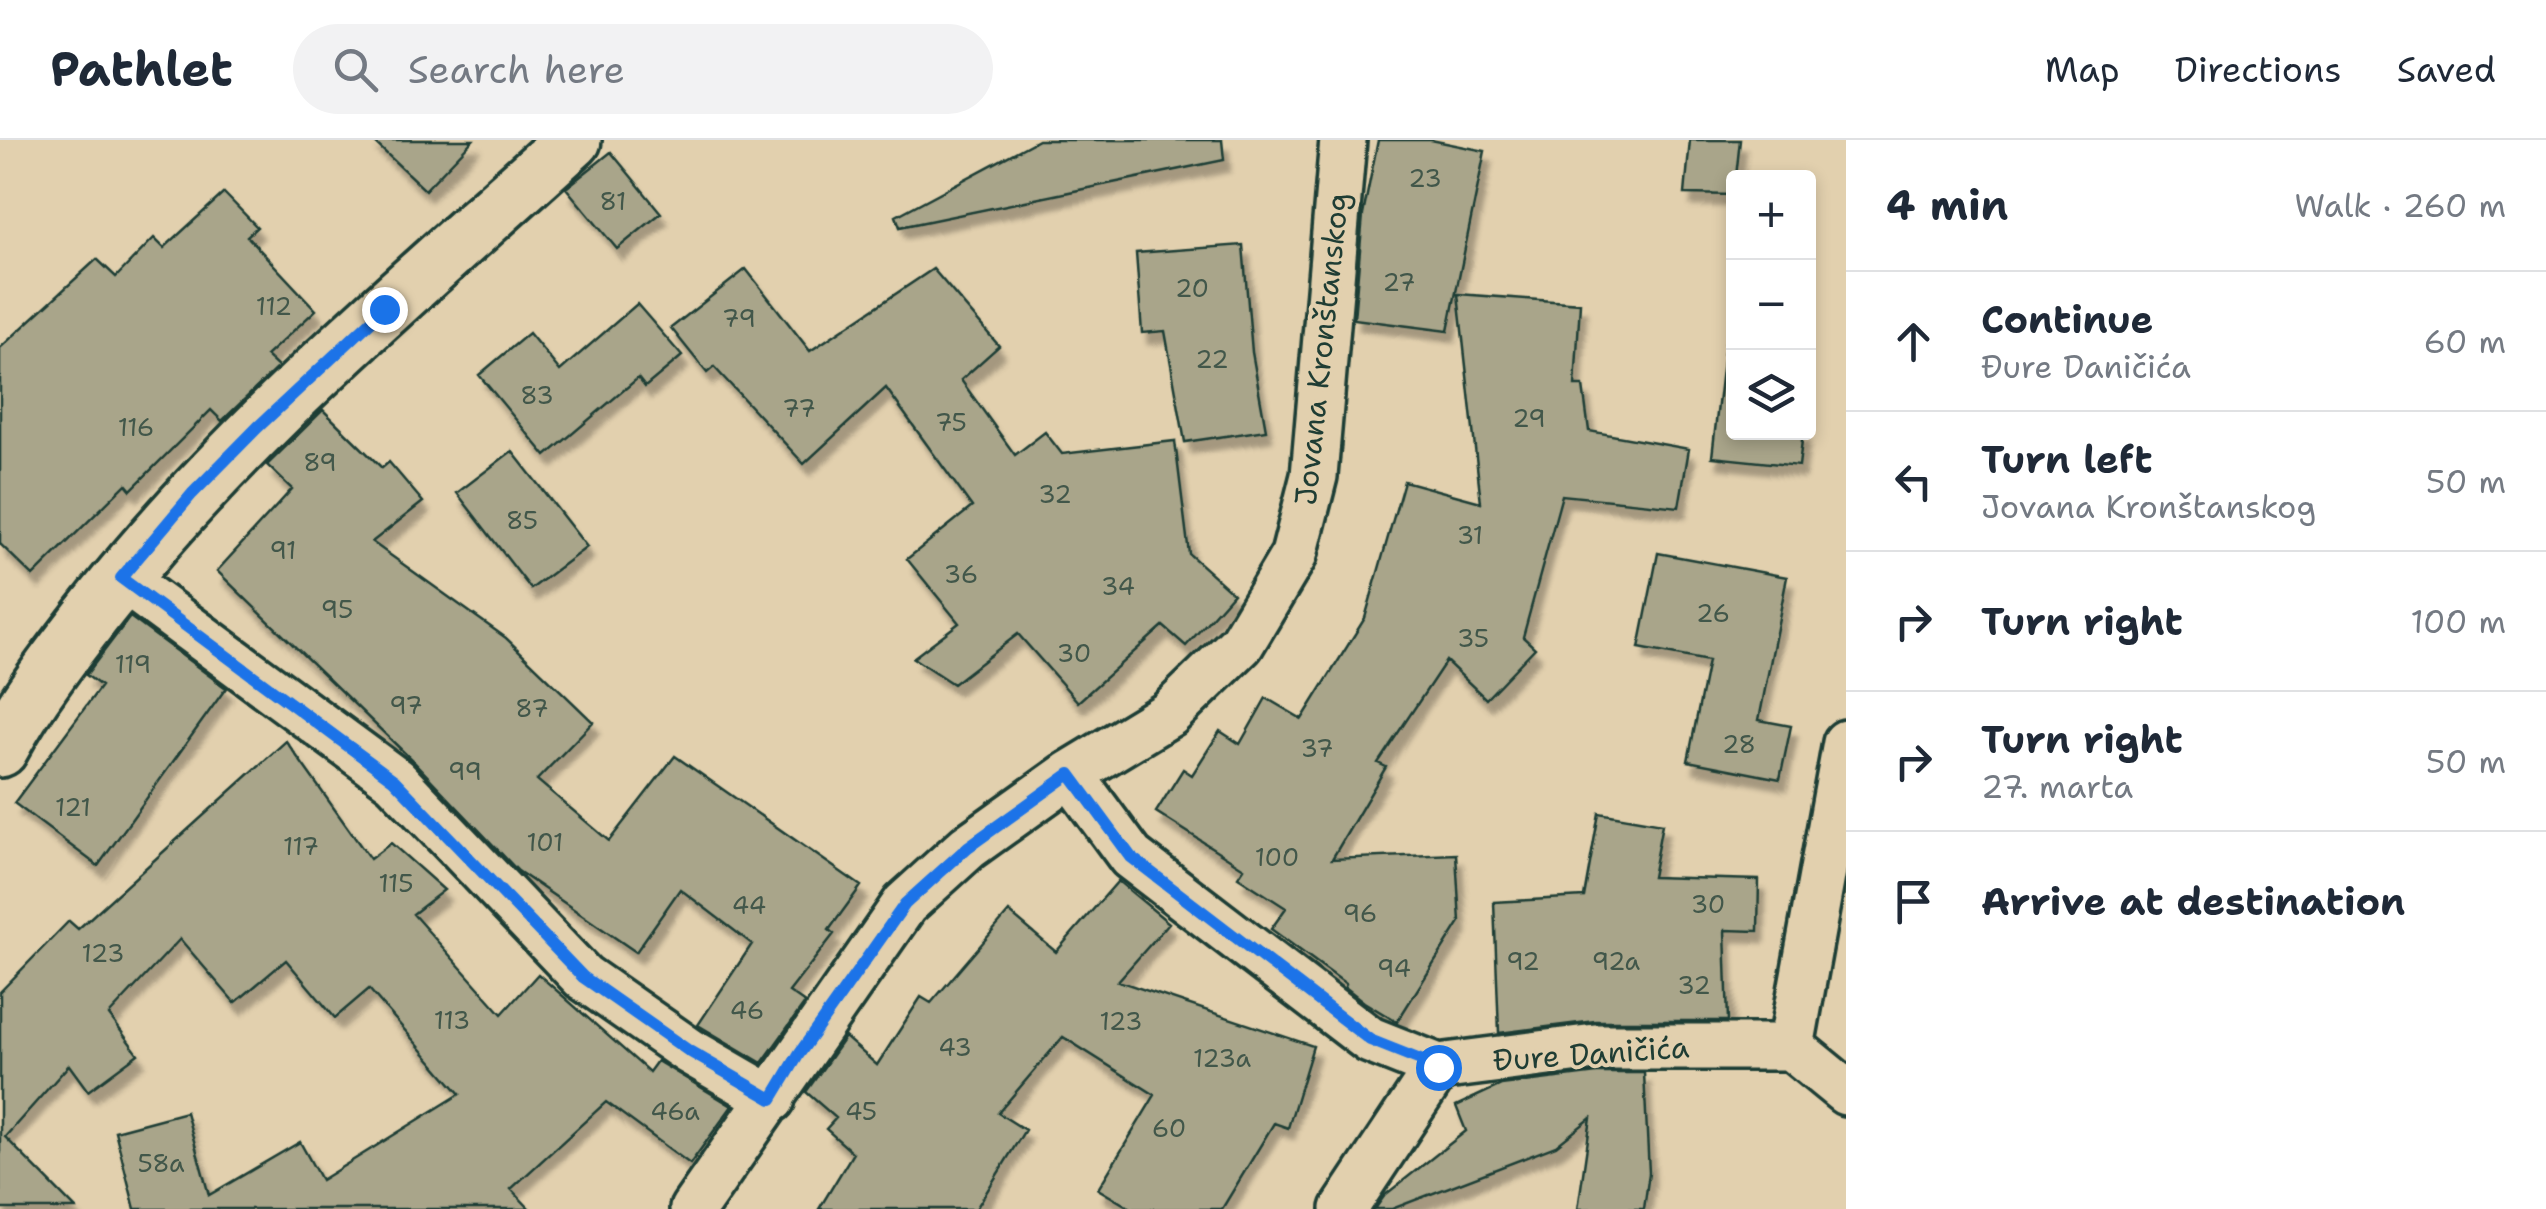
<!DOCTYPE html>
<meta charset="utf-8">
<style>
:root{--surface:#fff;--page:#f2f2f3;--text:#1f2937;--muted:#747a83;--line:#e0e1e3}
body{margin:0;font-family:"Shantell Sans",sans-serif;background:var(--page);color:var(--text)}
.controls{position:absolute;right:30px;top:30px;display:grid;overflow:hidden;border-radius:10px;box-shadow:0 5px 15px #0003}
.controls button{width:90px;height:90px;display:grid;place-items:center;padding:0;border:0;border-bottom:2px solid var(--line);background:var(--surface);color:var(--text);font:50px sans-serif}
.stop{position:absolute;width:30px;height:30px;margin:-22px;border:8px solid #1a73e8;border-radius:50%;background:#fff}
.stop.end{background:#1a73e8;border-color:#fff;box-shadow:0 2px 10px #0008}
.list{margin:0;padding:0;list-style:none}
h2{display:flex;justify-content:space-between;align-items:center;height:130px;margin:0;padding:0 40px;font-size:42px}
h2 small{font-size:32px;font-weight:400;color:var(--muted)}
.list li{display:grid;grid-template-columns:65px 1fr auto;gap:30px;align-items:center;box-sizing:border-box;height:140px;padding:0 40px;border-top:2px solid var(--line)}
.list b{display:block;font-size:38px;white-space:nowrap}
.list p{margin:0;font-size:32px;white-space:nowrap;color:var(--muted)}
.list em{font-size:32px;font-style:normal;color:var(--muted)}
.icon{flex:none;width:55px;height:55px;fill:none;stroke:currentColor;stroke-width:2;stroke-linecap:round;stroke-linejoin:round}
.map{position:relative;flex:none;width:1846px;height:1069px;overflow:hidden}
header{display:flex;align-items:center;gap:60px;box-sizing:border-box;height:140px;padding:0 50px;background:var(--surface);border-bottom:2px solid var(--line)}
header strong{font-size:48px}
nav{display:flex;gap:55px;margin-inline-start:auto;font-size:35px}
.search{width:700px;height:90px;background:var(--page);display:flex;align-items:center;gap:25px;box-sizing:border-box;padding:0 35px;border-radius:55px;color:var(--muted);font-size:38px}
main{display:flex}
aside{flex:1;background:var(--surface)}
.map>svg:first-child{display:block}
</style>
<header>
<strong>Pathlet</strong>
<div class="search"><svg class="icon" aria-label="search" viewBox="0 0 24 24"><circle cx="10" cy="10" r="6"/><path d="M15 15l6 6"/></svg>Search here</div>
<nav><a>Map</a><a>Directions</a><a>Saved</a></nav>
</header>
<main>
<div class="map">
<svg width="1846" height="1069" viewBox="0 0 1846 1069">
<defs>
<filter id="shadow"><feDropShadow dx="6" dy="11" stdDeviation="2.5" flood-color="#0004"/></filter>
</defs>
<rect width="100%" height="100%" fill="#e2d0ae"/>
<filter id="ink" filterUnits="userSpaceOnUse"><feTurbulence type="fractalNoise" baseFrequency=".01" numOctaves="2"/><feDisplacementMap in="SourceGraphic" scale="20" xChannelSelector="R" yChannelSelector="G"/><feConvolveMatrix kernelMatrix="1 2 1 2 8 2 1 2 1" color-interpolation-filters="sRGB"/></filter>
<g filter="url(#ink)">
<!-- building -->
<path fill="#a9a58a" stroke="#1f3d34" stroke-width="2.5" filter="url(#shadow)" d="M372,0H473L425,50Z
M1038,0H1222L1224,20L900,87L896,76Z
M1378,0H1431L1485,11L1448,191L1354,179L1363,75Z
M1690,0H1740L1734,55L1685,54Z
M611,12L661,73L617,109L566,48Z
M224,53L257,87L247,96L316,170L266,216L278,227L222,281L211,270L131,350L126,344L33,436L0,404V208L97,119L116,137L154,98L164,108Z
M1243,105L1252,212L1266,290L1185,302L1165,191L1142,193L1136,113Z
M746,129L810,211L933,129L999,206L961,240L1015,315L1045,292L1062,314L1175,301L1189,414L1233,453L1186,506L1163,486L1078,562L1018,494L953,544L913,518L959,483L907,419L972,367L886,248L804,324L714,227L707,233L671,188Z
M1458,154L1580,163L1575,246H1583L1589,291L1689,309L1679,367L1562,355L1523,497L1535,508L1486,559L1446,521L1378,623L1386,627L1332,719L1456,714L1460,782L1397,882L1364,862L1345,847L1346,844L1271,789L1286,768L1238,737L1244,728L1156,672L1183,629L1192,635L1220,591L1240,604L1266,558L1302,579L1365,478L1404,341L1481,362Z
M637,164L682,216L645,247L638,238L546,316L479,235L529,193L560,231Z
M1725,203L1734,204V292H1803L1799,326L1712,317Z
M323,270L382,328L389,322L423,362L372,402L506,498L593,582L537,640L609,701L675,616L861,746L829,790L834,794L789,852L805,863L762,923L698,885L752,804L680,749L636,812L518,731L414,622L217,431L292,349L267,325Z
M512,311L587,407L531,449L457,353Z
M1658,413L1787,437L1759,580L1791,586L1780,639L1688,621L1708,521L1639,508Z
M130,477L226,548L98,726L14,663L101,546L86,535Z
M286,601L370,719L391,703L444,750L413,774L502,874L538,834L649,932L657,921L732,966L690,1024L606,962L511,1049L530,1069H135L115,991L186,972L209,1055L300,1002L321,1040L460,954L369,849L335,878L286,820L235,863L180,799L109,875L138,914L88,951L69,925L5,997L76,1069H0V852L69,781L78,789Z
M1599,673L1662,684L1652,737L1759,740L1758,791L1725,790L1728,881H1595L1499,893L1494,762L1584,757Z
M1118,741L1169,783L1118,841L1313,906L1288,988L1274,983L1222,1069H1132L1098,1049L1155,955L1063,897L998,973L1025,990L976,1069H819L853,1013L826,989L836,978L806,952L845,897L877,925L921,857L931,863L1009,772L1056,812Z
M1597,933H1644L1649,1033L1644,1069H1578L1591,978L1556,1006L1392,1069H1375L1385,1055L1466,991L1456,966L1501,945Z"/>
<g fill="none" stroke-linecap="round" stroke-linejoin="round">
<defs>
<path id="street" d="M121,438L395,640L583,837L689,911L772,959
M1070,634L1131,717L1370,900L1438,927L1595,907H1791L1846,952
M1791,907L1846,603
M693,1069L905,764L968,707L1070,634L1169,574L1241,504L1294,415L1314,336L1343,0
M1344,1069L1438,927"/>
<path id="secondary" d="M0,609C28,557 64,511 100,465C238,290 409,149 573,0"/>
</defs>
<!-- street casing -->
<use href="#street" stroke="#1f3d34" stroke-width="52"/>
<!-- secondary casing -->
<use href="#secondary" stroke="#1f3d34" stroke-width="62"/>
<!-- street -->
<use href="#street" stroke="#e2d0ae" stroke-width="45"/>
<!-- secondary -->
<use href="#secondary" stroke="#e2d0ae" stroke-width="55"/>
</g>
</g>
<g fill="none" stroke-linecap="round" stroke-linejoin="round" filter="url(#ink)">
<!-- route -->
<path stroke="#1a73e8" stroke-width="12" d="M384,169L258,287L192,354L121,438L394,640L583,837L689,911L772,959L799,914L905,764L968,707L1070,634L1131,717L1370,900L1438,927"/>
</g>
<g text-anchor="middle" stroke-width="8" stroke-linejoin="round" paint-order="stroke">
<!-- number labels -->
<g font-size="25" fill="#42574a">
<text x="1425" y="47">23</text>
<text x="613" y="70">81</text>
<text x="1399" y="151">27</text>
<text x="1192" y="157">20</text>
<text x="274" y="175">112</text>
<text x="739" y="187">79</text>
<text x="1212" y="228">22</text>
<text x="537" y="264">83</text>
<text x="799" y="277">77</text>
<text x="1529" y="287">29</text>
<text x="951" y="291">75</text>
<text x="136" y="296">116</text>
<text x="320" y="331">89</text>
<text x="1055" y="363">32</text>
<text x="522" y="389">85</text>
<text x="1470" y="404">31</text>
<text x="283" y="419">91</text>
<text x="961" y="443">36</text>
<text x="1118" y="455">34</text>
<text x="337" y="478">95</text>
<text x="1713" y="482">26</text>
<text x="1473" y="507">35</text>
<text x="1074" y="522">30</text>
<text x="133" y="533">119</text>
<text x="406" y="574">97</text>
<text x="532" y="577">87</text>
<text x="1739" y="613">28</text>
<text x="1317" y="617">37</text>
<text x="465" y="640">99</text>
<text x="73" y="676">121</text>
<text x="545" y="711">101</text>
<text x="301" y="715">117</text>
<text x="1277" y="726">100</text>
<text x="396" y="752">115</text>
<text x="1708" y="773">30</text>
<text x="749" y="774">44</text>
<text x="1360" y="782">96</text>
<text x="103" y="822">123</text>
<text x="1523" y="830">92</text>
<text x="1616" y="830">92a</text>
<text x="1394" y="837">94</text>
<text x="1694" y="854">32</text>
<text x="747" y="879">46</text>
<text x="452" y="889">113</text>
<text x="1121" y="890">123</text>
<text x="955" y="916">43</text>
<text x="1222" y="927">123a</text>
<text x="675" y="980">46a</text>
<text x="861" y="980">45</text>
<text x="1169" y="997">60</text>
<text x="161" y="1032">58a</text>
</g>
<!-- street labels -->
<g font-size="30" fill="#1f3d34" stroke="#e2d0ae">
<text transform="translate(1322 209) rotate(-84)" y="10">Jovana Kronštanskog</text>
<text transform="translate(1591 914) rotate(-4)" y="10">Đure Daničića</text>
</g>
</g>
</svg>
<div class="controls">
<button>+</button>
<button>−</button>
<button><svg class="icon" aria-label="layers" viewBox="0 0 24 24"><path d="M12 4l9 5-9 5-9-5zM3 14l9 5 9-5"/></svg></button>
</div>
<div class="stop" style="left:1438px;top:927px"></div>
<div class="stop end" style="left:384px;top:169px"></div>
</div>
<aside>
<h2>4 min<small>Walk · 260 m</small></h2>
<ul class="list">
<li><svg class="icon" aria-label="ahead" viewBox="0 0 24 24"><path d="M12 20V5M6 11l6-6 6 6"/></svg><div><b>Continue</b><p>Đure Daničića</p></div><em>60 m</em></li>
<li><svg class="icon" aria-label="left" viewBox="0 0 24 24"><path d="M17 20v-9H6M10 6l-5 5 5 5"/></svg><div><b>Turn left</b><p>Jovana Kronštanskog</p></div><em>50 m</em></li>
<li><svg class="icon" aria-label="right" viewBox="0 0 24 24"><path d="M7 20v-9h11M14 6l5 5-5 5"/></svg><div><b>Turn right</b></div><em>100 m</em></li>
<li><svg class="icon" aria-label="right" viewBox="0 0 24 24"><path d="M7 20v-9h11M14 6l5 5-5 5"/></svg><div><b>Turn right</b><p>27. marta</p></div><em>50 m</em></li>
<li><svg class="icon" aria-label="arrive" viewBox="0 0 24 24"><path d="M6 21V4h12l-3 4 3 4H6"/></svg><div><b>Arrive at destination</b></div></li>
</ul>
</aside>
</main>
